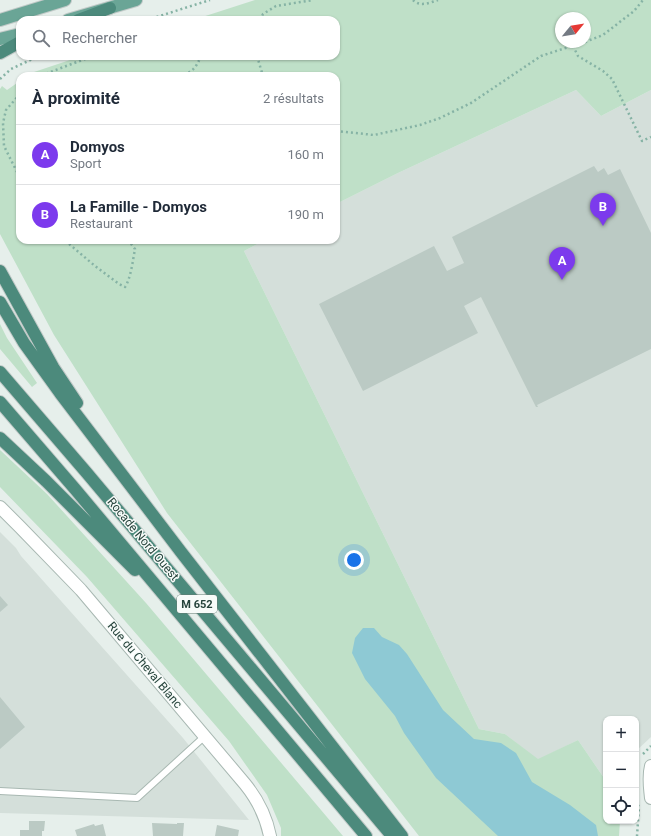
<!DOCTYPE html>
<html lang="fr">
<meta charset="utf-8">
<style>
:root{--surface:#fff;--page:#f2f2f3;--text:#1f2937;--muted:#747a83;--line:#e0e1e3;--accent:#7c3aed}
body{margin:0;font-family:Roboto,sans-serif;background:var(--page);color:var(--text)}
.controls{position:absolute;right:12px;bottom:12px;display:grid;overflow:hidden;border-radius:8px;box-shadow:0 1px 3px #0004}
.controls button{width:36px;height:36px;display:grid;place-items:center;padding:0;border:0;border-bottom:1px solid var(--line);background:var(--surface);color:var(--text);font:20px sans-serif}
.compass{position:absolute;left:555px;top:12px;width:36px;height:36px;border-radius:50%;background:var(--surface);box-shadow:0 1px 3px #0004;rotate:60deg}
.you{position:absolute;left:354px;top:560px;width:14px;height:14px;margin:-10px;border:3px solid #fff;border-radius:50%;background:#1a73e8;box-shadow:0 0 0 6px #1a73e833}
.badge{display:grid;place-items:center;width:26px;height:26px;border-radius:50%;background:var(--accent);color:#fff;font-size:13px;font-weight:700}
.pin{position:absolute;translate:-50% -33px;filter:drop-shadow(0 1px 2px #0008)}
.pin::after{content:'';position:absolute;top:21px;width:14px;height:12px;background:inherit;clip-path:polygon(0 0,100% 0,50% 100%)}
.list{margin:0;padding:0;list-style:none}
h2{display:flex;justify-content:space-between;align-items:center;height:52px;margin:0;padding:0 16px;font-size:17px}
h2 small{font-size:13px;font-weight:400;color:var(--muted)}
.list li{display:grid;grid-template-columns:26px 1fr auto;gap:12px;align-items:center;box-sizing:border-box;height:60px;padding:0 16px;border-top:1px solid var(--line)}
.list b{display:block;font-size:15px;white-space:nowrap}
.list p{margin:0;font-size:13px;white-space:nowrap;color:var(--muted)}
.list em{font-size:13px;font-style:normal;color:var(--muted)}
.icon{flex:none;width:22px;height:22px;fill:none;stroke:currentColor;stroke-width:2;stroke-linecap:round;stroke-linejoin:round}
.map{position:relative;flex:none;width:651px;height:836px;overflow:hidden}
.search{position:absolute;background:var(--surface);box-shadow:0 1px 3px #0004;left:16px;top:16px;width:324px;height:44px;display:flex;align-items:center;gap:10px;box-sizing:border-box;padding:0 14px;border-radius:12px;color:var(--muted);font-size:15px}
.panel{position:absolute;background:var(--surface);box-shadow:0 1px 3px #0004;left:16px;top:72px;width:324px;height:172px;border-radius:12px}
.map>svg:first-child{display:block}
</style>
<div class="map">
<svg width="651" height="836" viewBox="0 0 651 836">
<rect width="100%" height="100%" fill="#e6efeb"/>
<!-- built -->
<path fill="#d4dfda" d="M576,90L601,116L651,90V737L636,751V719H606V781L578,740L538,760L505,734L479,729L244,251L265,240H336V204L398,173Z
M0,532L16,548L21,556L183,738L249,820L0,813Z"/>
<!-- green -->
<path fill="#bfe0c8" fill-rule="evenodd" d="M255,0H651V90L601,116L576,90L398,173L336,204V76H27L34,72L82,56H336V20H193ZM561,18H585V42H561Z
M20,81V240H265L244,251L479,729L505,734L538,759L578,740L606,781V821H620L619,836H419L167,513L54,335L0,234V89L2,86L7,90Z
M0,324L7,338L37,383L32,387L0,349Z
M0,450L47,494L146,603L343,836H281V828L267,795L229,741L87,577L0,487Z"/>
<!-- water -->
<path fill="#8ec9d4" d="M363,628H374L382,637L399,645L407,654L443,710L474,739L501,743L516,753L532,782L570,805L596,825L598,836H498L436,778L404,733L395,716L365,679L352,653L355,638Z"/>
<!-- building -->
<path fill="#bbcac4" d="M594,166L598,172L604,168L608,175L620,169L651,233V349L537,405L538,407H536L481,297L464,306L478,333L363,391L319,304L434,246L447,271L464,263L452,237Z
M0,596L8,605L0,612Z
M0,697L25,727L0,749Z
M29,821H45L44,831H42V836H20V830H29Z
M152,823L177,824V823H184L183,836H153Z
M94,824L95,826L103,824L106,836H77L75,830Z
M217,825L239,830L238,836H215Z"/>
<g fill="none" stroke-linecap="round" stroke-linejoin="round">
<defs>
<path id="service" d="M0,791L137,798L205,736"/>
<path id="minor" d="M651,766C648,777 650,787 651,798"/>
<path id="tertiary" d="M0,507L20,527L81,590L245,784C258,800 266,816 270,836"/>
<path id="primary" d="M0,20L65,0
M68,20L136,0
M0,39L20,34"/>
<path id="trunk" d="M78,20L110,8
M0,53L20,42
M0,271L53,367L77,403
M0,302L24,343L60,393L181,552L402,836
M0,372L86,472L392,836
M0,402L75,489L366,836
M0,438L46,481L135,570"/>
</defs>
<!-- service casing -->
<use href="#service" stroke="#a8b8b2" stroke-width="8"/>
<!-- minor casing -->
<use href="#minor" stroke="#a8b8b2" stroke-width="14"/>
<!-- tertiary casing -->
<use href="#tertiary" stroke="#a8b8b2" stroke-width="14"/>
<!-- primary casing -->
<use href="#primary" stroke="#c2cac8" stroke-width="14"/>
<!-- trunk casing -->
<use href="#trunk" stroke="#c2cac8" stroke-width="14"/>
<!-- path -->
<path stroke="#86b3a5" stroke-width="2.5" stroke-dasharray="2 3" stroke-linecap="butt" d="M413,0C420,7 429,3 438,0
M147,20L210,0
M260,20L263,14L276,6L313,0
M585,42L603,35L634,11L643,0
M573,46L578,56L603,71L612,79L642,141L651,137
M257,56L263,76
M42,76L45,74L93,56
M179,76C192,73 196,68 201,56
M0,79L11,69L39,56
M20,94L6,110L3,123L4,146L20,178
M336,131L374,135L420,125L440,118L471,103L541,56L584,42
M66,240L68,243L95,266L119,284L125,287C131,278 133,259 135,249L128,240
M643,754L651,746
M636,800L638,805L639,807L637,836"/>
<!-- service -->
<use href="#service" stroke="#fff" stroke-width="6"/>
<!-- minor -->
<use href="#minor" stroke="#fff" stroke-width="12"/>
<!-- tertiary -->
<use href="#tertiary" stroke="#fff" stroke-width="12"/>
<!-- primary -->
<use href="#primary" stroke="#6aa596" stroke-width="12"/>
<!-- trunk -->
<use href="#trunk" stroke="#4c8a7c" stroke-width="12"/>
</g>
<g text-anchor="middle" stroke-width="3" stroke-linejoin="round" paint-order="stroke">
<!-- shield labels -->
<rect fill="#f7fbf9" stroke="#637a73" stroke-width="1" x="177" y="595" width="40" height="18" rx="3"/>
<g font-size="11" font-weight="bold" fill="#24423a">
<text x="197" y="608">M 652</text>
</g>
<!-- street labels -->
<g font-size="12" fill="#24423a" stroke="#f7fbf9">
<text transform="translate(143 539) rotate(50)" y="4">Rocade Nord Ouest</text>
<text transform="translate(145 665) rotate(50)" y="4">Rue du Cheval Blanc</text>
</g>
</g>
</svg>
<div class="controls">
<button>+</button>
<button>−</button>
<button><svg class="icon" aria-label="locate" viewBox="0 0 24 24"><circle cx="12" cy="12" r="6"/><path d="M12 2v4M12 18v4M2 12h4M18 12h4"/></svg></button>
</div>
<svg class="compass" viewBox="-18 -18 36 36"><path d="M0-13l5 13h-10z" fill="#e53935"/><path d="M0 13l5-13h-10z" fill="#747a83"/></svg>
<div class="you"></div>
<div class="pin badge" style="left:562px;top:280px">A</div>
<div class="pin badge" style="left:603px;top:226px">B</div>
<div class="search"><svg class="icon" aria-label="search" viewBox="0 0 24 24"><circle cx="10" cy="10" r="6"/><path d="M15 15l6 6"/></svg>Rechercher</div>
<section class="panel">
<h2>À proximité<small>2 résultats</small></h2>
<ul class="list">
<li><span class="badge">A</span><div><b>Domyos</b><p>Sport</p></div><em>160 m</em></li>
<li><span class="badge">B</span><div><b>La Famille - Domyos</b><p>Restaurant</p></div><em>190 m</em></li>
</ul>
</section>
</div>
